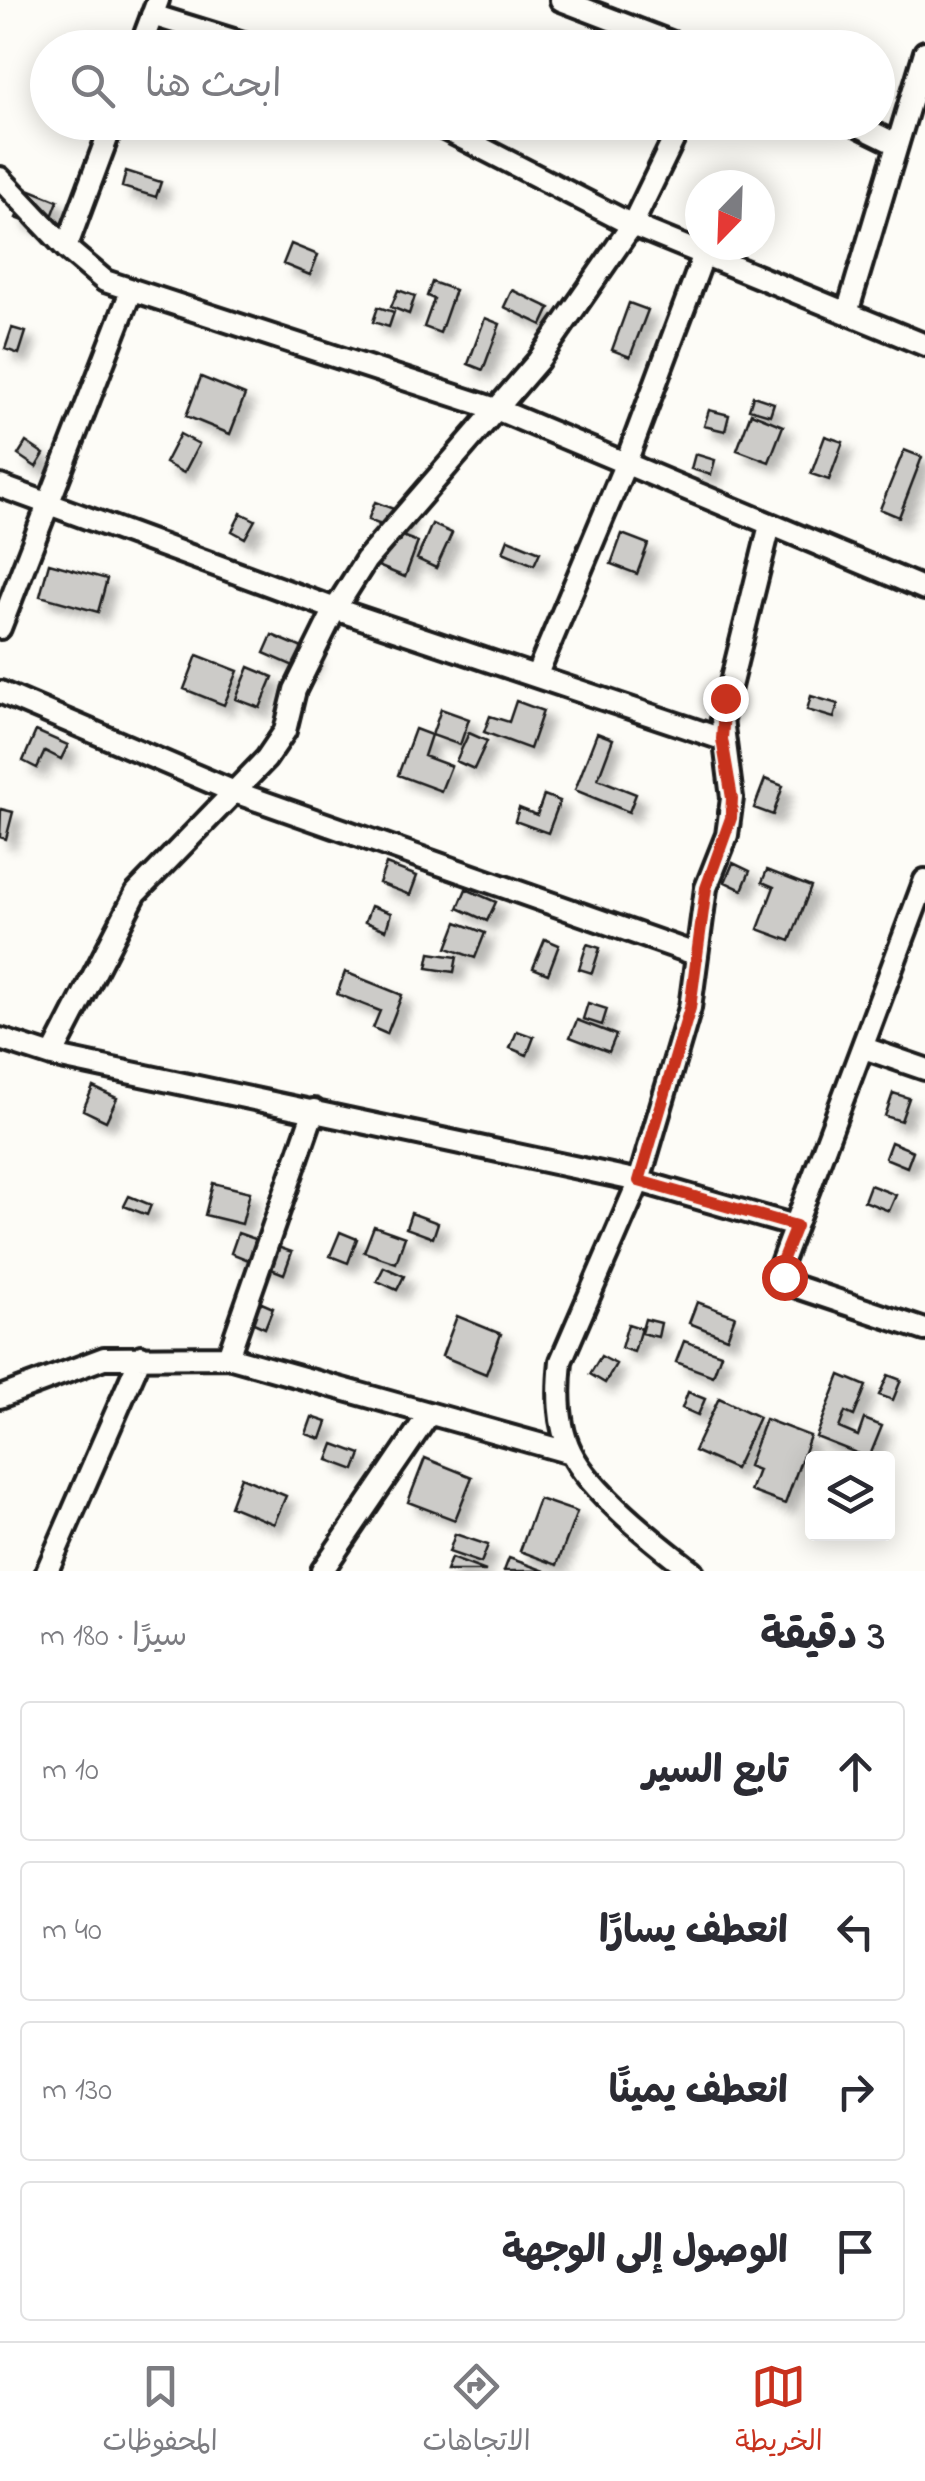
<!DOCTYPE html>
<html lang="ar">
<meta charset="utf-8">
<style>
:root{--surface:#fff;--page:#f2f2f3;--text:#2b2b33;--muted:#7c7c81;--line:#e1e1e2;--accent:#c8321e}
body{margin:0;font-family:"Indie Flower","Playpen Sans Arabic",sans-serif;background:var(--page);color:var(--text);direction:rtl}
.controls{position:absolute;right:30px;bottom:30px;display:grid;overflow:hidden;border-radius:10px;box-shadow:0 5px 25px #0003}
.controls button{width:90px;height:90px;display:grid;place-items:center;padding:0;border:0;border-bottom:2px solid var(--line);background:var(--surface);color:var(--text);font:50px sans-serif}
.compass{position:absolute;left:685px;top:170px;width:90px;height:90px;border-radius:50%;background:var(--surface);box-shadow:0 5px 25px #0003;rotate:203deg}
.stop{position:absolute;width:30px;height:30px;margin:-22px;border:8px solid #c8321e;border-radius:50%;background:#fff}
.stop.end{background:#c8321e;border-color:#fff;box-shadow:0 2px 10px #0008}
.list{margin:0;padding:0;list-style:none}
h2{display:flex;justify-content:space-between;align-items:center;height:130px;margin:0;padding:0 40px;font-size:42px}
h2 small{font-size:32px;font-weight:400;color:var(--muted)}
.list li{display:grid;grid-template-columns:65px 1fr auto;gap:30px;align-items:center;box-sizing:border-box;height:140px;margin:0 20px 20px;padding:0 20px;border:2px solid var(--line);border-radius:10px}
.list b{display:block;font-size:38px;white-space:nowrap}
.list em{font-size:32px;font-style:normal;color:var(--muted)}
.icon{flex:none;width:55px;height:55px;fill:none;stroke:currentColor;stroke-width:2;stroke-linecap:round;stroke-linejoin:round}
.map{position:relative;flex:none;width:925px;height:1571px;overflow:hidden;direction:ltr}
.search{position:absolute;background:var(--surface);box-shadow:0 5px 25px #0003;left:30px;right:30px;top:30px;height:110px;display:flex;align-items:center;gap:25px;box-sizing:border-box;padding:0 35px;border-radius:55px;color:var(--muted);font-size:38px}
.sheet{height:770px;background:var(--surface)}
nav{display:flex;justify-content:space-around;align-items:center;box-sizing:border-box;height:140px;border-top:2px solid var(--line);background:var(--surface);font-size:28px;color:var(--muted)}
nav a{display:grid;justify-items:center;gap:5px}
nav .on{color:var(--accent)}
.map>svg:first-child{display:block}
</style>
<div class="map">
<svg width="925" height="1571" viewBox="0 0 925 1571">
<defs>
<filter id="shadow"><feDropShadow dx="9" dy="9" stdDeviation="5" flood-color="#0004"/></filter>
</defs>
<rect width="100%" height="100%" fill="#fdfcf7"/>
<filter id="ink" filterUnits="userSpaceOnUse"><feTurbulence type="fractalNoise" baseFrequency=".01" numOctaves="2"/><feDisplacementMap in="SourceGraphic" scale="20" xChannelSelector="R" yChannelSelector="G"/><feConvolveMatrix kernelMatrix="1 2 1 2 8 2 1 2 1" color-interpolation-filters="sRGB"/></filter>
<g filter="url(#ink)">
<!-- building -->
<path fill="#cccbc8" stroke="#1c1c1c" stroke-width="2.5" filter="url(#shadow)" d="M126,171L161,182L156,197L122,187Z
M28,189L58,201L47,230L16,218Z
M291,244L318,255L310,275L283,264Z
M432,282L455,290L440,333L424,327L434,299L427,296Z
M398,290L415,296L409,314L391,307Z
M512,290L550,308L542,325L504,307Z
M629,303L648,310L630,357L612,350Z
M378,307L394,312L389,327L373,322Z
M485,318L500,324L483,370L468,364Z
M12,328L26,332L19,354L5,349Z
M201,377L245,395L230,434L186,416Z
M753,396L774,403L770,415L749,409Z
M709,410L729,415L725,431L704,426Z
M751,413L783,426L769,462L737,450Z
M180,434L199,444L184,473L165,463Z
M825,436L843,442L829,480L811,474Z
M26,442L44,454L36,467L18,455Z
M904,450L922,457L899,517L880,509Z
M695,454L715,460L711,475L691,469Z
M375,502L407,514L400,532L368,520Z
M241,513L255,520L245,538L232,531Z
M432,524L452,533L436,568L417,559Z
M386,530L418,542L405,577L373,564Z
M622,534L648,544L637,574L611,564Z
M508,539L540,552L534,565L503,552Z
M49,563L107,579L98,612L40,596Z
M272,635L314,653L305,671L264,653Z
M197,655L238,671L224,705L184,689Z
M249,667L273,677L260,708L236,699Z
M811,696L838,704L834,718L807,710Z
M516,701L543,711L530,749L484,732L490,716L509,722Z
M441,709L469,719L460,745L432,735Z
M415,729L431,735L424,756L451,766L441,791L398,775Z
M36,731L68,745L61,759L45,751L37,768L23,761Z
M469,733L487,741L474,769L456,761Z
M597,733L613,739L598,779L636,794L629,812L575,790Z
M765,779L783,786L773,815L754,808Z
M544,795L560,801L548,833L515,821L519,808L537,815Z
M1,809L13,812L6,839L0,837Z
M733,863L750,871L742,890L725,882Z
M386,864L417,876L410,895L379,883Z
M767,870L811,887L790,941L758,929L774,887L762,882Z
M466,889L496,902L487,921L458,908Z
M371,906L391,913L386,930L365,922Z
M457,922L485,933L475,958L447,948Z
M545,939L559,945L548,974L533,968Z
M587,944L600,948L592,973L579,969Z
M430,953L457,957L454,972L427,968Z
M345,972L402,995L387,1034L373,1028L380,1011L337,994Z
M588,1003L607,1009L602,1025L583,1019Z
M577,1020L616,1035L609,1052L570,1037Z
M517,1031L534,1037L527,1055L510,1048Z
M93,1087L117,1098L106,1121L83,1110Z
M893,1093L909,1098L901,1121L885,1116Z
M891,1142L913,1151L907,1167L885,1158Z
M213,1183L250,1192L242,1224L205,1215Z
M870,1185L896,1195L889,1211L864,1201Z
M129,1196L151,1205L147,1215L124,1206Z
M411,1213L438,1223L433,1238L406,1228Z
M374,1226L405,1237L396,1263L364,1252Z
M340,1232L357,1239L348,1263L330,1256Z
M238,1233L292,1252L284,1274L231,1253Z
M384,1267L404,1276L397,1290L377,1281Z
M257,1301L273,1308L265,1328L249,1321Z
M697,1302L735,1316L727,1338L689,1323Z
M457,1316L501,1334L486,1374L442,1356Z
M645,1319L661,1323L658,1337L641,1333Z
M628,1324L641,1328L634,1352L621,1348Z
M684,1341L721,1354L713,1376L676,1362Z
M601,1356L616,1364L605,1383L590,1374Z
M840,1375L866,1386L854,1416L845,1412L839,1428L858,1436L864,1419L882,1426L869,1458L816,1437Z
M888,1375L901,1380L893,1400L879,1395Z
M688,1392L705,1399L698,1415L682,1408Z
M719,1398L759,1417L735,1469L694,1451Z
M312,1417L327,1422L321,1439L306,1434Z
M765,1419L810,1436L785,1504L750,1491L758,1470L748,1466Z
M334,1444L361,1454L355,1470L328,1460Z
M425,1458L472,1477L455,1520L408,1502Z
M241,1477L286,1496L274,1524L230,1506Z
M539,1499L577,1512L557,1565L520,1551Z
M455,1534L488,1545L481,1563L449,1552Z
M451,1558L486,1571H446Z
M509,1558L545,1571H504Z"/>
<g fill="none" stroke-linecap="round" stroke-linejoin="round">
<defs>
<path id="minor" d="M561,0L686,48
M152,15L259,48
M140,48L158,0
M431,122L632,225L925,345
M851,122L894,143
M0,178L66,248L105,281L496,409L925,589
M66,248L113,122
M847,313L925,52
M0,486L335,609L722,739
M770,525L722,719L732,798L727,835L706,888L690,1008L639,1181L795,1226
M0,628L131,291
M537,674L625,465L704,254
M0,692L232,791L695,954
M925,880L780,1266L794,1286L925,1330
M0,1039L52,1056L639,1181L561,1361C558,1390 557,1425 571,1452C590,1492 657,1544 692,1571
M864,1048L925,1069
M52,1056L136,893L266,759L285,731L295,690L335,609L366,560L538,361L632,225L682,122
M228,1357L314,1110
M0,1397L104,1358L228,1357L571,1453
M47,1571L141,1356
M322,1571L429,1414"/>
</defs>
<!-- minor casing -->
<use href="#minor" stroke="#1c1c1c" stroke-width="28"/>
<!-- minor -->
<use href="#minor" stroke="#fdfcf7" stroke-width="20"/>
</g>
</g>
<g fill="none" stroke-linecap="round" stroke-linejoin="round" filter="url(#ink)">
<!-- route -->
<path stroke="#c8321e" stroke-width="12" d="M725,698L722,739L732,798L731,818L706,888L690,1008L639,1181L796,1226L780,1266L784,1277"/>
</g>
</svg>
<div class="controls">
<button><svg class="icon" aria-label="layers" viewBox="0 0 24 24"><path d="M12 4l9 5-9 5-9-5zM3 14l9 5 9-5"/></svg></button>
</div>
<svg class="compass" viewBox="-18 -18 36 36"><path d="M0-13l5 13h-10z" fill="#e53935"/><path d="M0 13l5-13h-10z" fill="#7c7c81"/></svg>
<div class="stop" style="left:784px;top:1277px"></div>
<div class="stop end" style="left:725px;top:698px"></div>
<div class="search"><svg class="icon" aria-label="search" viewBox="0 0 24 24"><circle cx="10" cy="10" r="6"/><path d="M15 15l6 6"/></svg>ابحث هنا</div>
</div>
<section class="sheet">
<h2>3 دقيقة<small>سيرًا · 180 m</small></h2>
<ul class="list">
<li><svg class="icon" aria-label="ahead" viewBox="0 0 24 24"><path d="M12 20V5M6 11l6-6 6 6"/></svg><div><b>تابع السير</b></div><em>10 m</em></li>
<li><svg class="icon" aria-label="left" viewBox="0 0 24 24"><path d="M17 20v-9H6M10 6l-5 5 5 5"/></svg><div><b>انعطف يسارًا</b></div><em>40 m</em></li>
<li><svg class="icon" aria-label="right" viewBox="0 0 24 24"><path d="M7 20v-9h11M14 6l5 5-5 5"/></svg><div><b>انعطف يمينًا</b></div><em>130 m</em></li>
<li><svg class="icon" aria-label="arrive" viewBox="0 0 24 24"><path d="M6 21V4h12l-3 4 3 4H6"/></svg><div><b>الوصول إلى الوجهة</b></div></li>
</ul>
</section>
<nav>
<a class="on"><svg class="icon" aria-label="map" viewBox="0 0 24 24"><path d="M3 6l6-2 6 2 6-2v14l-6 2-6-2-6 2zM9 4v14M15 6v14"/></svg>الخريطة</a>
<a><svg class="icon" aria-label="directions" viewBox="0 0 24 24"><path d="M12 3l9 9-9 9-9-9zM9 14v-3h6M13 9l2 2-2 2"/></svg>الاتجاهات</a>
<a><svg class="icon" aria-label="saved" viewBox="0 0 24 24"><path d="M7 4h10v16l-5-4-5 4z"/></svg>المحفوظات</a>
</nav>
